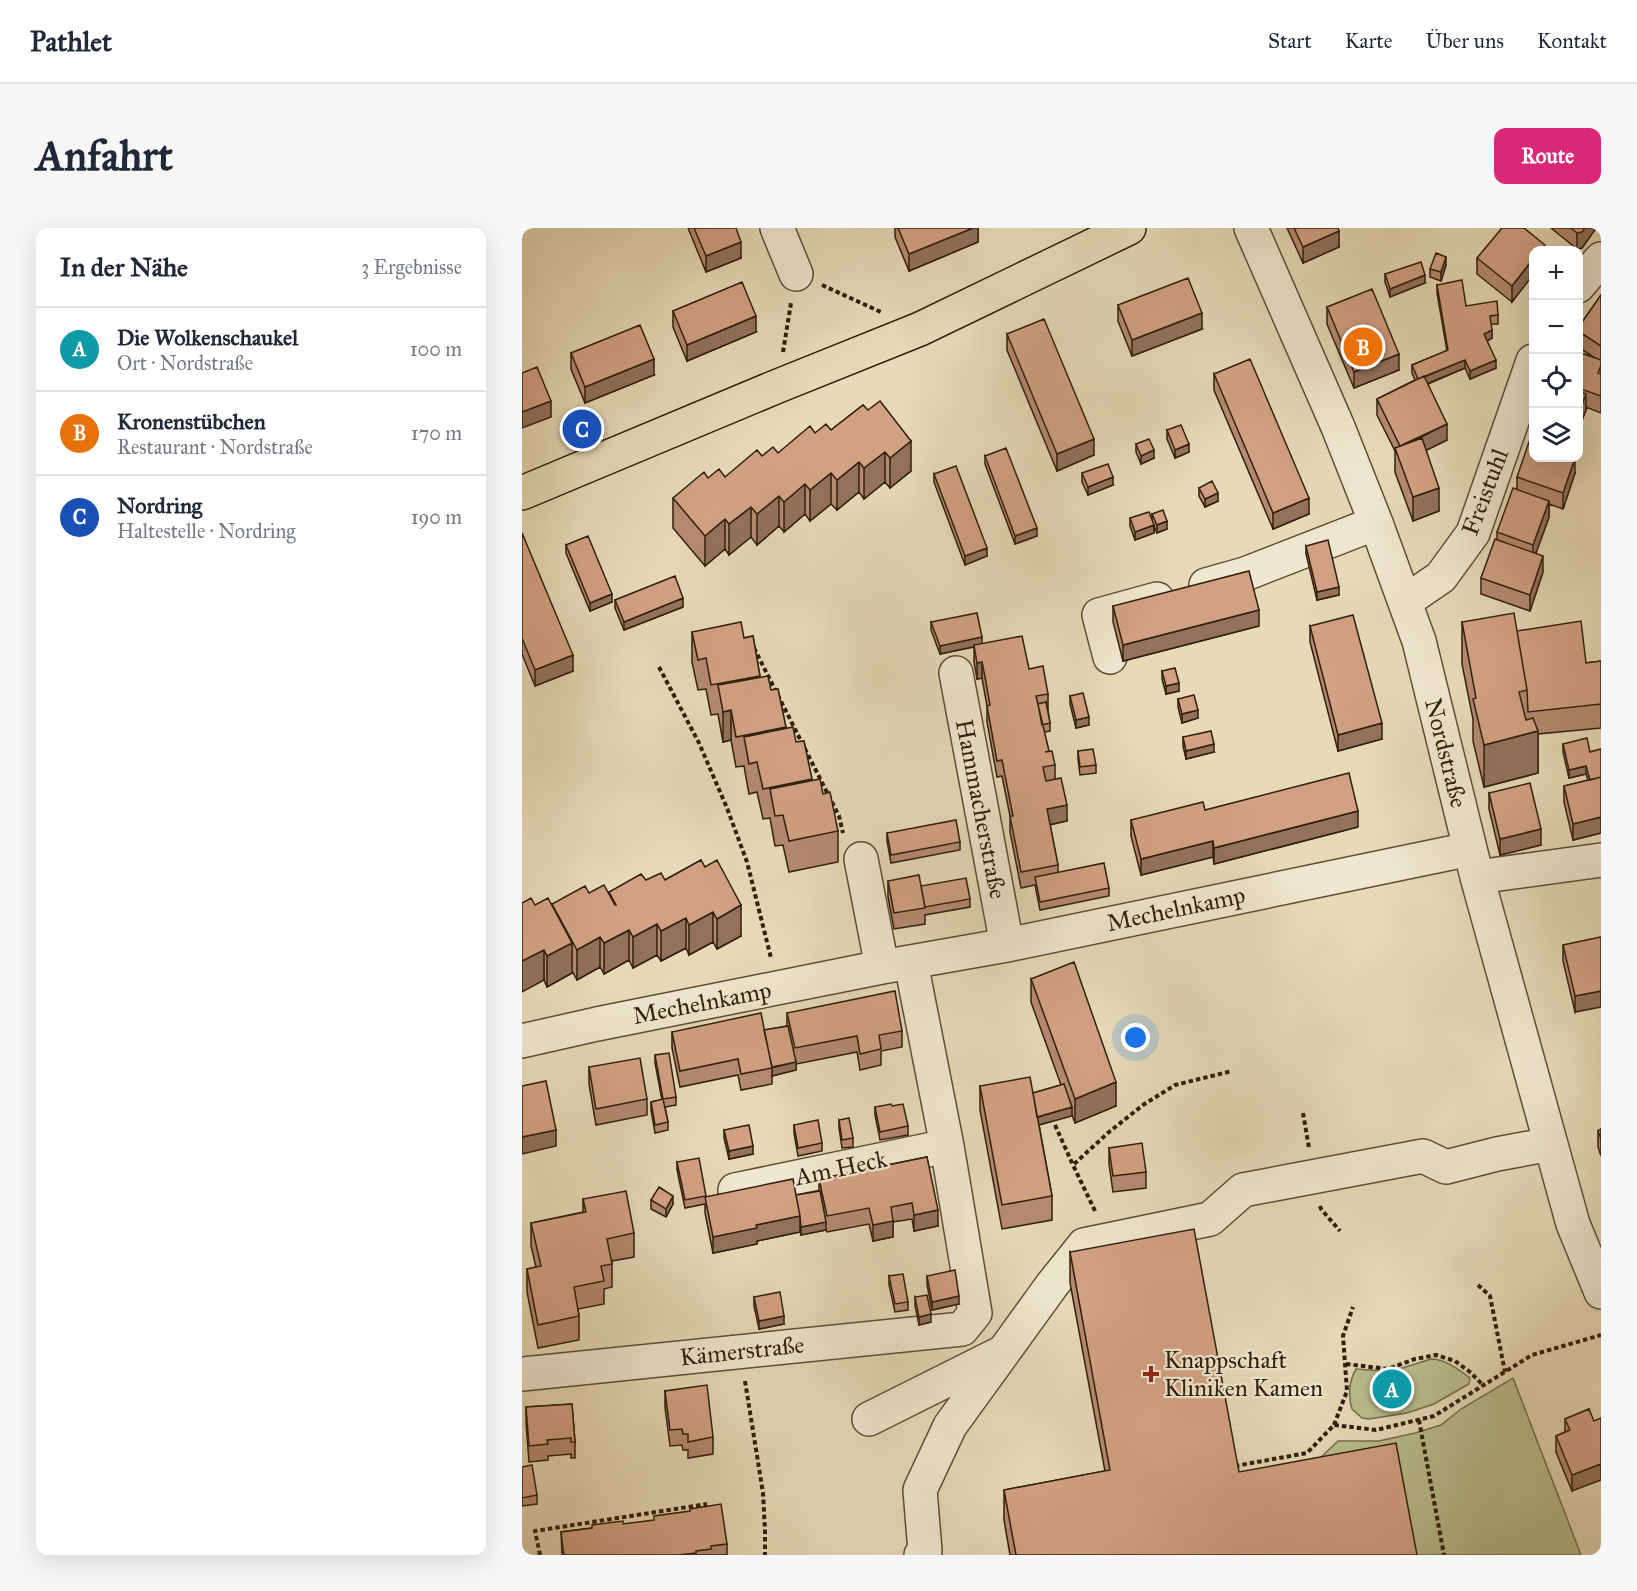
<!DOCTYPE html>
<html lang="de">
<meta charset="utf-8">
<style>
:root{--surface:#fff;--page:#f6f6f7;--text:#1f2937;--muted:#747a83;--line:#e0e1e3;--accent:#db2777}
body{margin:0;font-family:"IM FELL Great Primer",serif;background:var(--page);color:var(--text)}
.controls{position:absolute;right:18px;top:18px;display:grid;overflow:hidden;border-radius:12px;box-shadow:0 6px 24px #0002}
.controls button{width:54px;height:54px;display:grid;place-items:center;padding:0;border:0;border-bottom:2px solid var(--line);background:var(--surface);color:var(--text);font:30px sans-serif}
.you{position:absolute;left:614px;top:810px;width:21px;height:21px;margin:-15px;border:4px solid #fff;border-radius:50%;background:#1a73e8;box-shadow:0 0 0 9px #1a73e833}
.badge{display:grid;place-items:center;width:39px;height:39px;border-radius:50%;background:var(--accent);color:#fff;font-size:20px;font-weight:700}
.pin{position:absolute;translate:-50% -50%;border:3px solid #fff;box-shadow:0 2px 6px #0006}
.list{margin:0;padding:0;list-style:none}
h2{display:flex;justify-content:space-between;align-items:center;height:78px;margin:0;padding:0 24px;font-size:26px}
h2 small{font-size:20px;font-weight:400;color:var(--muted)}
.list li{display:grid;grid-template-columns:39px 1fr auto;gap:18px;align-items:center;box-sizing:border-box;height:84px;padding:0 24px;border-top:2px solid var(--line)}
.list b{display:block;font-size:22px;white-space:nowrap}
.list p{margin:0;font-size:20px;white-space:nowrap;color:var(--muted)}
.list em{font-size:20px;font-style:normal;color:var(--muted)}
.icon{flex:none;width:33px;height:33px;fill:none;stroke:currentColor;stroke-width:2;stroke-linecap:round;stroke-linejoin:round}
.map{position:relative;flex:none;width:1079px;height:1327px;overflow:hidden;border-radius:12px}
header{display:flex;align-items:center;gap:36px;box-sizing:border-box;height:84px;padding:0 30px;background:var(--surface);border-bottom:2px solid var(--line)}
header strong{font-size:28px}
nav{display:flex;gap:33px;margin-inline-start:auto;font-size:21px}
.intro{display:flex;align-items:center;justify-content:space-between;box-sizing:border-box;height:144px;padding:0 36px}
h1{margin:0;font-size:42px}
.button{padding:15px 27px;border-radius:12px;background:var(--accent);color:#fff;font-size:21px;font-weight:700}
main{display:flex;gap:36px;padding:0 36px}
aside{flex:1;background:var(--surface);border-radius:12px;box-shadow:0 6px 24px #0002}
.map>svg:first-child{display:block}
</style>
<header>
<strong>Pathlet</strong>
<nav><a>Start</a><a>Karte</a><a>Über uns</a><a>Kontakt</a></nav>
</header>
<div class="intro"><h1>Anfahrt</h1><a class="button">Route</a></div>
<main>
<aside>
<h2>In der Nähe<small>3 Ergebnisse</small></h2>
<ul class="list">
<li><span class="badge" style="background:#0f9aa8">A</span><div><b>Die Wolkenschaukel</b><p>Ort · Nordstraße</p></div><em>100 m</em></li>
<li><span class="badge" style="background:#e8710a">B</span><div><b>Kronenstübchen</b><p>Restaurant · Nordstraße</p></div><em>170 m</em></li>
<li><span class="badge" style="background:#1a4fb4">C</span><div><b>Nordring</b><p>Haltestelle · Nordring</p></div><em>190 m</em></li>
</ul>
</aside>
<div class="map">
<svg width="1079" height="1327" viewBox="0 0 1079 1327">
<rect width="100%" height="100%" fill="#e6dab7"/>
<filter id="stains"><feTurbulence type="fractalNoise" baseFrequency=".00333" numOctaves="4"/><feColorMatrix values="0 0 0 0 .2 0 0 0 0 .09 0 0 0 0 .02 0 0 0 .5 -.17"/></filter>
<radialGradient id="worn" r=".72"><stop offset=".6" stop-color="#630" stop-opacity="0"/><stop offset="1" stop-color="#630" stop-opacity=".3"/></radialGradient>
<!-- green -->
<path fill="#b8be8c" stroke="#746e4b" stroke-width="1.5" d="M909,1131C923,1131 936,1141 948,1150L947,1156L912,1176L885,1185L847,1191L840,1190L830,1181C826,1167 827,1153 834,1141L862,1143L874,1142Z
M991,1150L1059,1327H892L793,1235L816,1213H857L893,1205L919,1197L939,1181Z"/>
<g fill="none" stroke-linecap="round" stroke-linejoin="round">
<defs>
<path id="minor" d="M255,0L274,46
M729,0L816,199L854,295L897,413L955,649L1051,996L1079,1064
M1056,58L1079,31
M684,357L723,346L854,295
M884,373L919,349L951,305L1011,133
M588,429L577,387L635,371
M434,445L485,717
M339,631L360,739
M955,649L1079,632
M0,813L75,796L360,739L485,717L948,621
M213,962L425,918
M0,1146L440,1101L453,1085L425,918L389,735
M347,1191L477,1126
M399,1327L403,1323L398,1262L428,1198L530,1057L562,1017L688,991L721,962L901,928L924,939L975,926L1029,916"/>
<path id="major" d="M0,265L256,158L398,101L607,0"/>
</defs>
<!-- minor casing -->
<use href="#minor" stroke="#5e4e35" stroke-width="36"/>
<!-- major casing -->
<use href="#major" stroke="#301f0a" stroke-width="36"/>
<!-- path -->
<path stroke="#301f0a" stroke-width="4" stroke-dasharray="4.5 3" stroke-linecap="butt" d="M300,57L359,84
M261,124L269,75
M232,420L317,588L321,605
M137,439L177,515L205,580L225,634L249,730
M781,885L787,920
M533,897L551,937
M798,978L799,981L818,1003
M573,983L551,937L587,904L621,877L653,857L710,843
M956,1057L968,1068L983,1144
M824,1136L866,1141L893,1131L914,1127L933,1133L948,1144L962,1158
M223,1153L241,1265L243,1303V1327
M897,1192L922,1327
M812,1197L825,1163L821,1108L831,1079
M713,1238L785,1225L812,1197L854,1202L912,1188L1010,1127L1079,1107
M18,1327L13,1303L185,1276"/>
<!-- minor -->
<use href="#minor" stroke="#efe7d0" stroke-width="33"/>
<!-- major -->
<use href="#major" stroke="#e6dab7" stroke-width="33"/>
</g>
<!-- wall -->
<path fill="#b58a71" stroke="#301f0a" stroke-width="1.5" d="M166,0H214L219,30L184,44Z
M373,0H456V14L387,43L373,9Z
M765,0H816L817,19L781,35Z
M1029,0H1074L1060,20L1055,21Z
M1023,22L990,74L955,46V30Z
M924,37L919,53L908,49V41Z
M863,46L903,55L868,69L863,54Z
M915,57L944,78L976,87V96H969L970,110L965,113L974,140L948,151L943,140L906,156L925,212L904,222L917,283L891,293L873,244V223L855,187V171L893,152L890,145V137L925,123L915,65Z
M1079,67V185L1064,179V182L1056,202V124L1073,130L1056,119V100Z
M596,77L680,101L610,128L596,93Z
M805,79L877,142L832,160L805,96Z
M151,83L234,104L165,133L151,99Z
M485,106L572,227L535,243L485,122Z
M49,125L132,147L63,175L49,141Z
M692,146L787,286L751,301L692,162Z
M341,177L389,243L368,260L363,254L342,271L337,264L315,282L309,276L288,293L283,286L262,304L257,298L235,317L229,309L207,327L203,321L183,338L151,300V270L186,250L203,249L240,228L256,225L293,205L309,202Z
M645,202L667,224L653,230L645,211Z
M614,216L632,230L619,236L614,224Z
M463,228L515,308L493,316L463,236Z
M560,245L591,257L566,267L560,254Z
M1053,245L1041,281L1027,276V289L1014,325L1021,344L1008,383L959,366V350L975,312V304L995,262V249Z
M412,246L465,328L443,337L412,254Z
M677,260L696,273L683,279L677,268Z
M630,286L645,301L635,305L632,298V305L613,312L608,298V290L630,293Z
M0,305L51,443L13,458L0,426Z
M44,317L90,374L68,383L44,325Z
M784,318L817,367L795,372L784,326Z
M93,372L161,379L102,402L93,380Z
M591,378L737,398L601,433L591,394Z
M409,394L460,416L507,441L526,466V482L528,495V503L522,504L527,524L533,537V551L545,593L528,597L536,637V645L587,660V668L518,682L513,657L499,660L488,604V588L480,548L475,549L465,494V478L460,450L455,451L452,434V419L418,426L409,402Z
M940,394L995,403L1064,435L1079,433V500L1016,506V545L962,559L951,513V491L940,436Z
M788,398L860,511L816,523L788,414Z
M170,404L222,410L231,408L238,449L249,462L256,461L264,500L274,514L282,513L290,553L301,566L316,603V634L267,644L261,617L253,618L248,590L241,591L235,564L227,566L222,538L214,539L209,512L201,514L196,486L189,487L184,461L176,462L170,434Z
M640,443L657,463L644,466L640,451Z
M548,468L567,497L554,500L548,476Z
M656,471L676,490L660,495L656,479Z
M661,509L692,524L664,531L661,518Z
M1041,516L1068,524L1079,521V605L1051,612L1042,574V558L1066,552L1064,546L1047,550L1041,524Z
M556,523L574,537V545L558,547L556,531Z
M967,565L1019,617L978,627L967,581Z
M683,582L836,599L692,636L691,629L619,647L609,608V592Z
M365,605L438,614V622L369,635L365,613Z
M179,632L219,708L195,721L191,714L167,727L164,720L139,733L135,727L111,740L107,732L82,746L78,739L55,752L50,743V745L25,759L22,752L13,677L30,679V676L67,665L87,667V664L124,652H143Z
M366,653L399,658L448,671V679L403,687V696L372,701L366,669Z
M1079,709L1053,784L1041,733V717Z
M509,751L594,878L553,895L550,887L517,897L530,968V992L480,1001L458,882V858L511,865L539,857L509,774Z
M265,785L380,803V819L359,823V837L338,842L335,824L274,836V842L250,848V856L219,862L216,847L158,859L150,820V804L242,802L265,798Z
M133,827L154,869V877L143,879L146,894V902L133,905L129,882V874L140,872L133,835Z
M67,839L125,871V887L74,897L67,856Z
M370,878L386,898V907L358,912L353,887V879Z
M317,892L331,910V919L320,920L317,900Z
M272,897L300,915V923L276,928L272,905Z
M1079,901V928L1076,919V903Z
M202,902L231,926L207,931L202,910Z
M587,920L624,944V960L591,964L587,936Z
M405,929L416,998L392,1003L390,991L371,994V1009L351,1013L347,996L305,1004L304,1002L279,1007L278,1004L235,1013V1016L191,1025L183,985V976L163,980L155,942V934L184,969L274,967L297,963V951Z
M61,971L112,1005V1029L90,1033V1059L82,1061V1076L56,1081L57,1088V1112L16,1120L5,1064V1041L14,1039L9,1018V995L61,984Z
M129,972L151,976L144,989L129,981Z
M548,1024L717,1244L895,1327H488L482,1292V1262L583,1243L548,1055Z
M367,1048L386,1074V1082L373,1084L367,1057Z
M405,1048L437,1076L410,1082L405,1057Z
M232,1069L262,1096L237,1101L232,1078Z
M393,1069L409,1094L397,1097L393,1078Z
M143,1163L191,1209V1226L166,1230V1222H161L160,1217L148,1218L143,1179Z
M50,1176L53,1214V1230H49V1226L26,1228V1232L7,1234L4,1195V1179Z
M1067,1181L1050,1263L1034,1224V1208L1043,1204V1191Z
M0,1239L15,1267V1276L0,1278Z
M101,1296L205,1316V1327H40L39,1304Z"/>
<!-- shaded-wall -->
<path fill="#93715c" stroke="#301f0a" stroke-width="1.5" d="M451,0H456V14L387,43V26Z
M1063,0H1074L1060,20L1055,21V5Z
M817,3V19L781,35V19Z
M219,14V30L184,44V28Z
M924,29V37L919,53V44Z
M1011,31V47L990,74V58Z
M903,47V55L868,69V61Z
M680,85V101L610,128V112Z
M234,88V104L165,133V117Z
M970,102V110L962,115V106Z
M877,126V142L832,160V144Z
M132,131V147L63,175V159Z
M943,132V140L897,159V151Z
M974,132V140L948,151V143Z
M1064,166V182L1056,202V186Z
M29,173V189L0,200V184Z
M925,196V212L879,235V219Z
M572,211V227L535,243V226Z
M389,213V243L368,260V230Z
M667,216V224L653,230V222Z
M632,222V230L619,236V228Z
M363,224V254L342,271V240Z
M1053,230V245L1041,281V265Z
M337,234V264L315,282V252Z
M309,245V276L288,293V262Z
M591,249V257L566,267V259Z
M283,256V286L262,304V274Z
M917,260V283L891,293V269Z
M696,265V273L683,279V271Z
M257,268V298L235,317V286Z
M787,270V286L751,301V285Z
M1027,273V289L1011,333V317Z
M229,279V309L207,327V296Z
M203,291V321L183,338V308Z
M645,293V301L635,305V297Z
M632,297V305L613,312V304Z
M515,300V308L493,316V308Z
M465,320V328L443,337V328Z
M1021,328V344L1008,383V367Z
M817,359V367L795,372V364Z
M90,366V374L68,383V375Z
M161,370V379L102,402V394Z
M737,382V398L601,433V417Z
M460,409V417L418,426V418Z
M51,427V443L13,458V442Z
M460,434V450L455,451V435Z
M657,455V463L644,466V458Z
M209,482V512L201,514V484Z
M676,482V490L660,495V486Z
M567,489V497L554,500V492Z
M860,495V511L816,523V507Z
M1016,503V545L962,559V517Z
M692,516V524L664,531V523Z
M1064,538V546L1047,550V542Z
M545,577V593L525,597V581Z
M836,583V599L692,636V620Z
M1079,589V605L1051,612V596Z
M1019,601V617L978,627V611Z
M691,613V629L619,647V631Z
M219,677V708L195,721V691Z
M191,684V714L167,727V697Z
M164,690V720L139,733V703Z
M135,696V727L111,740V709Z
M107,702V732L82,746V715Z
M78,709V739L55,752V722Z
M50,715V745L25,759V728Z
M22,722V752L0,764V733Z
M1079,763V779L1053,784V768Z
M274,834V842L250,848V840H249Z
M594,854V878L553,895V871Z
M550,879V888L513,898V890Z
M34,902V918L0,926V909Z
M231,918V926L207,931V923Z
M151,968V976L144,989V981Z
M416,982V998L392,1003V987Z
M278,988V1004L235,1013V1016L191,1025V1009L234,997Z
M371,993V1009L351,1013V997Z
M304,994V1002L279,1007V999Z
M437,1068V1076L410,1082V1074Z
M409,1086V1094L397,1097V1089Z
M262,1088V1096L237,1101V1093Z
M1079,1236V1252L1050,1263V1247Z"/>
<!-- building -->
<path fill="#d2a183" stroke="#301f0a" stroke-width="1.5" d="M172,0H214L219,14L184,28Z
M376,0H451L387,26Z
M772,0H816L817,3L781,19Z
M980,0H1002L1023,17L1019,22H1011V31L990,58L955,30Z
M1049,0H1063L1060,4L1055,5Z
M914,25L924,29L919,44L908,41Z
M899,34L903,47L868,61L863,46Z
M666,50L680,85L610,112L596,77Z
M940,52L944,78L975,73L976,87L968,88L970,102L962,106L974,132L948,143L943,132L896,151L890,137L926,122L915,57Z
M220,54L234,88L165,117L151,83Z
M850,61L877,126L832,144L805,79Z
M1079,67V118L1056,103V100Z
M522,91L572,211L535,226L485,106Z
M118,97L132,131L63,159L49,125Z
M1056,124L1079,132V137L1076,145L1079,146V168L1056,160Z
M728,131L787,270L751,285L692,146Z
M15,139L29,173L0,184V145Z
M902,148L925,196L878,218L855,171Z
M1056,163L1064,166L1056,186Z
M358,173L389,213L368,230L363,224L342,240L337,234L315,252L309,245L288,262L283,256L262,274L257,268L235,286L229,279L207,296L203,291L183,308L151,270L182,244L186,250L197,241L203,249L235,222L240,228L251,219L256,225L288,198L293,205L304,196L309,202L341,177L346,182Z
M659,197L667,216L653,222L645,202Z
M900,210L917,260L891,269L873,220Z
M627,211L632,222L619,228L614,216Z
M1007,214L1011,215V230H1053L1041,265L995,249Z
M484,220L515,300L493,308L463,228Z
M586,236L591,249L566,259L560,245Z
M434,238L465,320L443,328L412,246Z
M690,253L696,265L683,271L677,260Z
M991,260L1027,273L1011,317L975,304Z
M641,282L645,293L635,297L630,286Z
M627,284L632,297L613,304L608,290Z
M0,305L51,427L13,442L0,410Z
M66,308L90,366L68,375L44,317Z
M973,311L1021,328L1008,367L959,350Z
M806,312L817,359L795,364L784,318Z
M727,343L737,382L601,417L591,378Z
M153,348L161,370L102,394L93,372Z
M455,385L460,409L418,418L409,394Z
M992,385L1005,462L997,464L1004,492L1011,490L1016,503L962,517L951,471L954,470L940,394Z
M831,387L860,495L816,507L788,398Z
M1059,393L1064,435L1079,433V476L1006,484L1005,462L995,403Z
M219,394L222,410L231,408L238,448L189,457L184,430L176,432L170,404Z
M500,408L507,441L521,438L526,466L514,468L527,523L523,524L530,523L533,537L521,539L524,553L539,550L545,577L525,581L536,637L499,644L488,588H491L480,532L475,533L465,478L468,477L463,449L460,434L455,435L452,417Z
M653,440L657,455L644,458L640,443Z
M246,448L249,462L256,461L264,499L214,509L209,482L201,484L196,457Z
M561,465L567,489L554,492L548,468Z
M672,467L676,482L660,486L656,471Z
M524,474L528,495L520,497L516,476Z
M271,499L274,514L282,513L290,551L241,561L235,534L227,536L222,509Z
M689,503L692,516L664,523L661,509Z
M1065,510L1068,524L1079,521V549L1068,552L1064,538L1047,542L1041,516Z
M571,521L574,537L558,539L556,523Z
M827,545L836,583L692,620L691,613L619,631L609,592L681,574L683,582Z
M1079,549V589L1051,596L1042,558Z
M298,551L301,566L308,564L316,603L267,613L261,587L253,588L248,561Z
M1008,555L1019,601L978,611L967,565Z
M434,592L438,614L369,627L365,605Z
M179,632L183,639L195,632L219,677L195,691L191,684L167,697L164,690L139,703L135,696L111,709L107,702L82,715L78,709L55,722L30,676L63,658L67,665L82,657L93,677H94L87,664L119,646L124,652L139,645L143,652Z
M582,635L587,660L518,674L513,649Z
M397,647L403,680L372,685L366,653Z
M444,650L448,671L403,679L399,658Z
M9,670L13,677L26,670L50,715L25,728L22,722L0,733V675Z
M1079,709V763L1053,768L1041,717Z
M552,734L594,854L553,871L509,751Z
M373,763L380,803L357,807L359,821L338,826L335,808L273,820L265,785Z
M239,785L250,840L219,846L216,831L158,843L150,804Z
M266,798L274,834L250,839L242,802Z
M147,825L154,869L141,871L133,827Z
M118,830L125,871L74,881L67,839Z
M508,849L530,968L480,977L458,858Z
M24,853L34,902L0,909V858Z
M542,856L550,879L515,889L511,865Z
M141,871L146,894L133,897L129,874Z
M369,876L370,878L381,876L386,898L358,904L353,879Z
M327,890L331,910L320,912L317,892Z
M296,892L300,915L276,920L272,897Z
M227,897L231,918L207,923L202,902Z
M1079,901V911L1076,903Z
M620,915L624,944L591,948L587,920Z
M405,929L416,982L392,987L390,975L369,979L371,993L351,997L347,980L305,988L297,951Z
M177,930L184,968L163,972L155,934Z
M271,951L278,988L234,997L235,1000L191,1009L183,969Z
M137,959L151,968L144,981L129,972Z
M104,963L112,1005L85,1011L90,1036L79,1038L82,1053L52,1059L57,1088L16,1097L5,1041L19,1038L9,995L64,984L61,971Z
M298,963L304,994L279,999L278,988L274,967Z
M672,1001L717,1244L874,1215L895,1327H494L482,1262L588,1242L548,1024Z
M433,1042L437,1068L410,1074L405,1048Z
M381,1046L386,1074L373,1076L367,1048Z
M258,1064L262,1088L237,1093L232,1069Z
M405,1067L409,1086L397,1089L393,1069Z
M185,1157L191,1209L166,1214V1206H161L160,1201L148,1202L143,1163Z
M50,1176L53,1214H49V1210L25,1212L26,1216L7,1218L4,1179Z
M1067,1181L1072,1193L1079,1190V1236L1050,1247L1034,1208L1048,1202L1043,1191Z
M10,1237L15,1267L0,1270V1239Z
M199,1276L205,1316L189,1318V1321L174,1323V1325L156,1327H42L39,1304L70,1300V1297L101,1293V1296L132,1292V1288L168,1283V1281Z"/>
<!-- markers -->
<path fill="#8f2418" stroke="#efe7d0" stroke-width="2" d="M626 1137h6v6h6v6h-6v6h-6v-6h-6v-6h6z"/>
<g text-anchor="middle" stroke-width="4.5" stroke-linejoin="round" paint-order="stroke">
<!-- street labels -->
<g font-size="24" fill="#301f0a" stroke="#efe7d0">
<text transform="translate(963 264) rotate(-69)" y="8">Freistuhl</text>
<text transform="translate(924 525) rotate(76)" y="8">Nordstraße</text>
<text transform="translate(459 581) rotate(79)" y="8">Hammacherstraße</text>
<text transform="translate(654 681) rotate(-12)" y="8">Mechelnkamp</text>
<text transform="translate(180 775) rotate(-11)" y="8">Mechelnkamp</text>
<text transform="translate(319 940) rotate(-12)" y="8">Am Heck</text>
<text transform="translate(220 1123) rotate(-6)" y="8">Kämerstraße</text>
</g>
<!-- poi labels -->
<g font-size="24" fill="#301f0a" stroke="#efe7d0" text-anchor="start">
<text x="642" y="1140">Knappschaft<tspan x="642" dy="28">Kliniken Kamen</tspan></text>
</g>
</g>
<rect width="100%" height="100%" filter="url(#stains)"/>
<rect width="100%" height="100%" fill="url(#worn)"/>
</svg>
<div class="controls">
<button>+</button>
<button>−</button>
<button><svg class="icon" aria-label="locate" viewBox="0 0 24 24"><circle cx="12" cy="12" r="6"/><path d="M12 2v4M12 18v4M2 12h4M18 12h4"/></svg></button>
<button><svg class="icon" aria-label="layers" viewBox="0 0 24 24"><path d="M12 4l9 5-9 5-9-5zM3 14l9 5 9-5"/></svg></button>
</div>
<div class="you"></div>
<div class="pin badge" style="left:870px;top:1161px;background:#0f9aa8">A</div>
<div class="pin badge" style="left:841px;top:119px;background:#e8710a">B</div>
<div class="pin badge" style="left:60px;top:201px;background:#1a4fb4">C</div>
</div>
</main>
